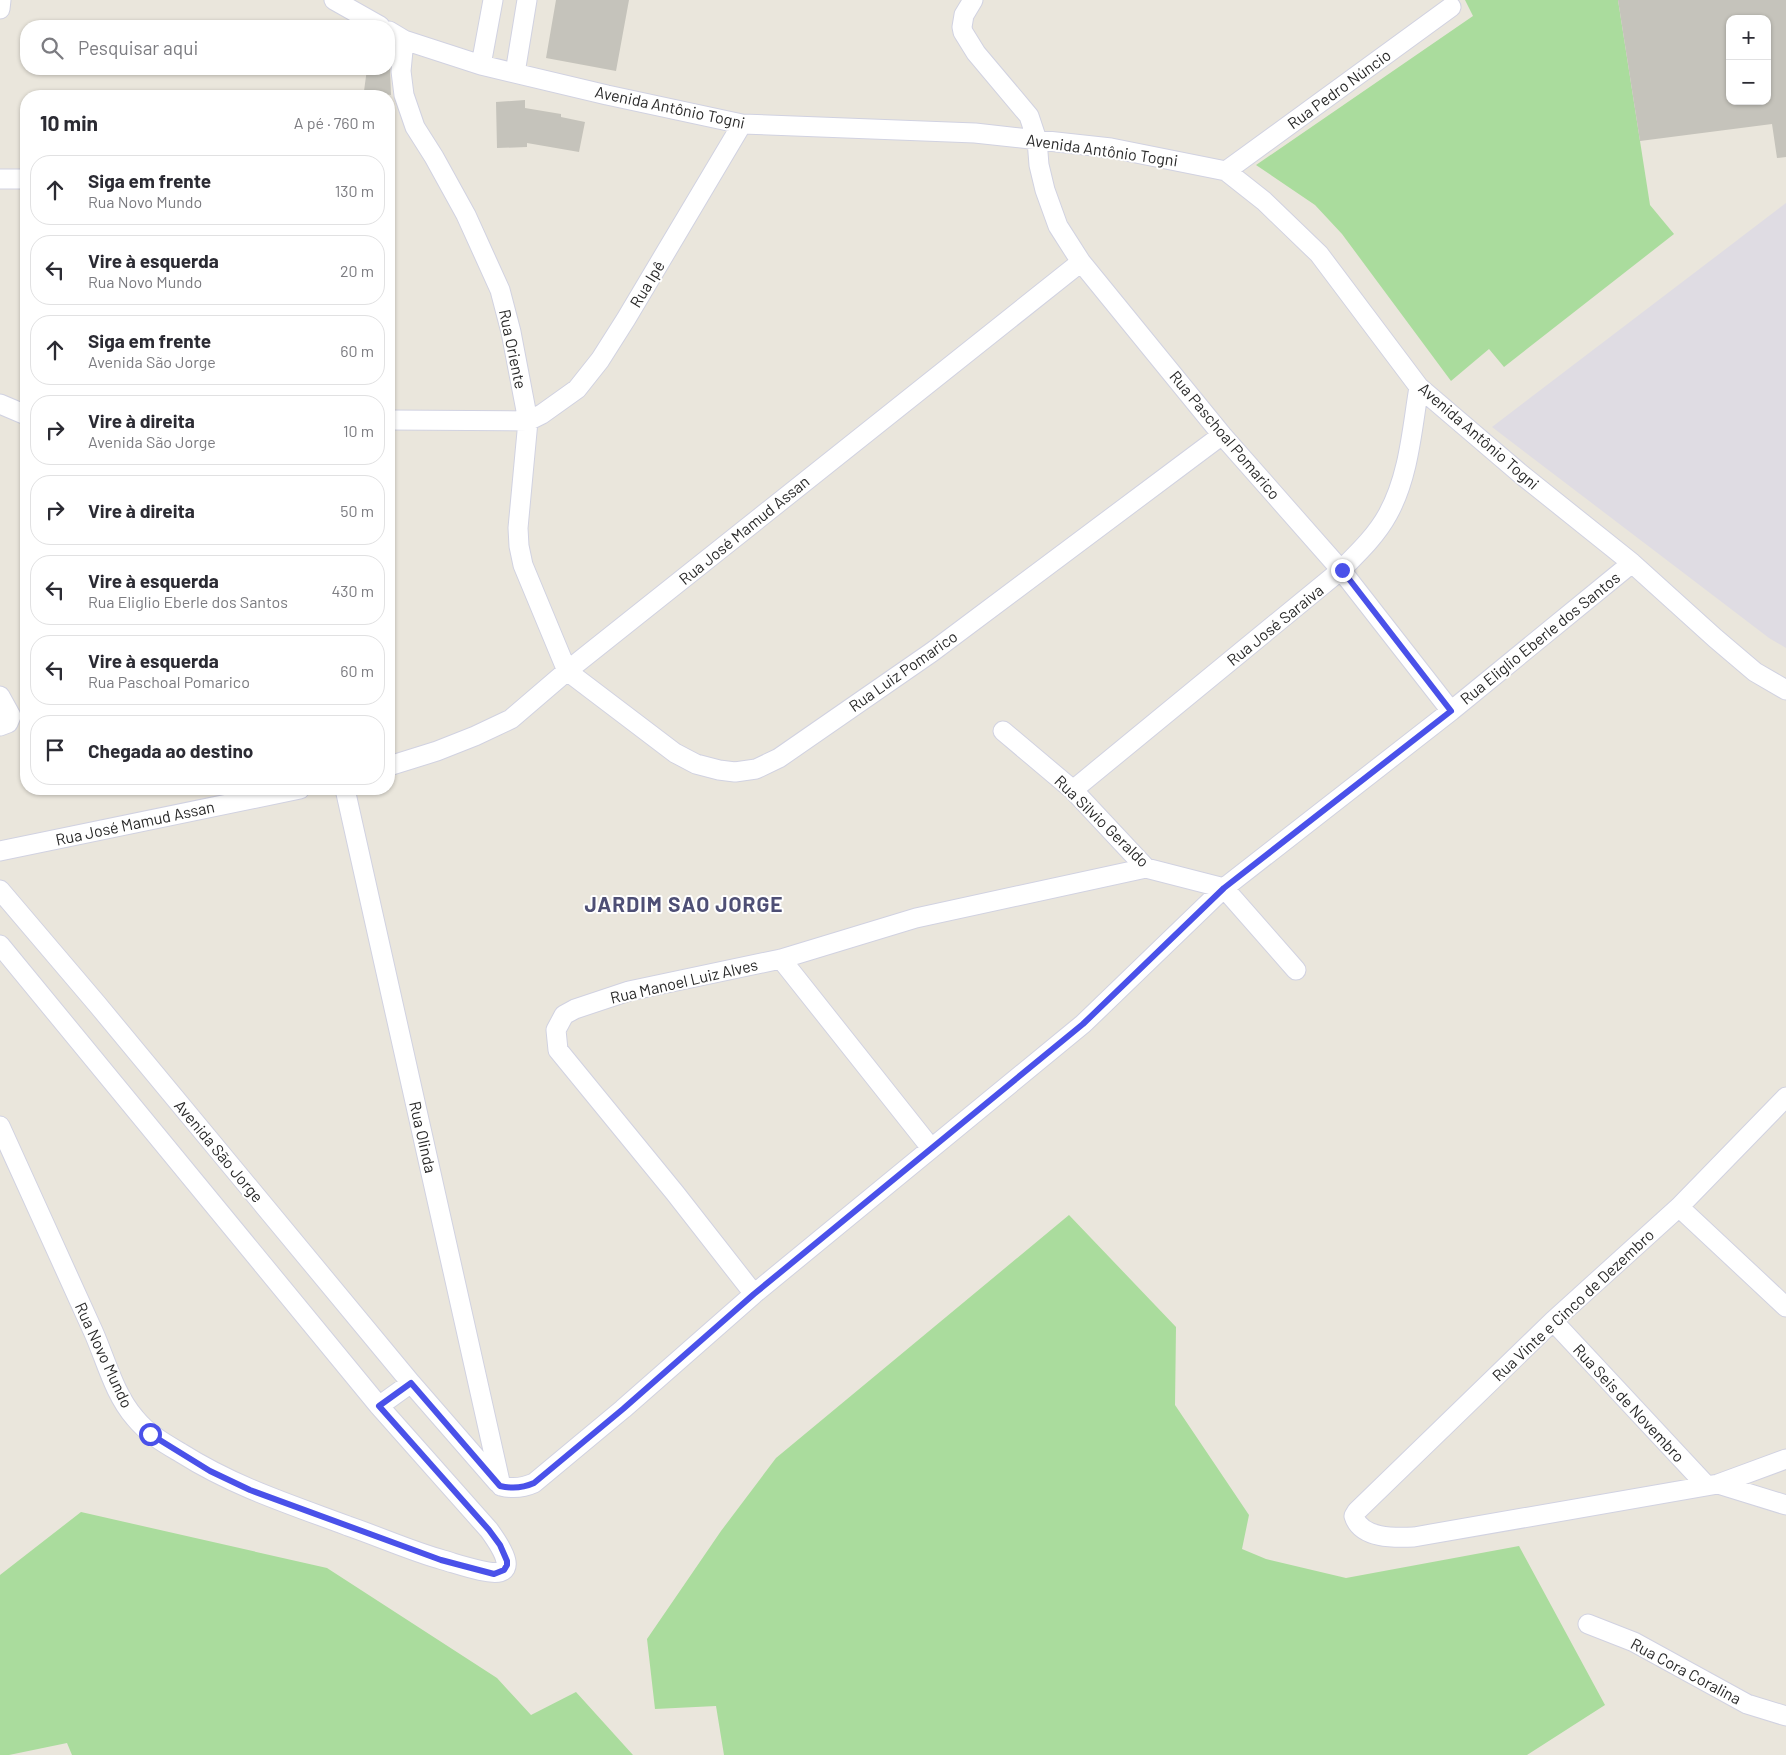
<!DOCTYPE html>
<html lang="pt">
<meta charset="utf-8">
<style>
:root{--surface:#fff;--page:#f7f7f7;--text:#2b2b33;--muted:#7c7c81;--line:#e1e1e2}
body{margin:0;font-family:Barlow,sans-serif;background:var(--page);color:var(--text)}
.controls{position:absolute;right:15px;top:15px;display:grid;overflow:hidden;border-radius:10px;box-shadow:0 1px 4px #0004}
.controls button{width:45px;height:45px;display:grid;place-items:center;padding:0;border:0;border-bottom:1px solid var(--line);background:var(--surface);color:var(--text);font:25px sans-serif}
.stop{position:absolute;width:15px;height:15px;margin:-11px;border:4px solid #4a51e9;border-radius:50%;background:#fff}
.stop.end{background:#4a51e9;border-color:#fff;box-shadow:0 1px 5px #0008}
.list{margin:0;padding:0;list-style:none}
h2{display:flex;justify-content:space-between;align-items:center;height:65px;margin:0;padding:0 20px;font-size:21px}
h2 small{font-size:16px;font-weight:400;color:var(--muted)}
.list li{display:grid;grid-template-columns:32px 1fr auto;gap:15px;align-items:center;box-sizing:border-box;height:70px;margin:0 10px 10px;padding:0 10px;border:1px solid var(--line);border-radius:20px}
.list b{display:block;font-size:19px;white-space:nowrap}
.list p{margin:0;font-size:16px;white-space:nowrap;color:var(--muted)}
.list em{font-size:16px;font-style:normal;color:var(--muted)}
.icon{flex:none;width:28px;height:28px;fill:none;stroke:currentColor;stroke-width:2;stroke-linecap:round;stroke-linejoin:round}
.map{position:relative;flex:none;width:1786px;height:1755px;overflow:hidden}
.search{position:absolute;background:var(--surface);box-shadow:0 1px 4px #0004;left:20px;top:20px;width:375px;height:55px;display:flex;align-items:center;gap:12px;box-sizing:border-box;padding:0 18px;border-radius:20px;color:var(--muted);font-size:19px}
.panel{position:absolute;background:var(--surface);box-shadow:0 1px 4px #0004;left:20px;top:90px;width:375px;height:705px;border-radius:20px}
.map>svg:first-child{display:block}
</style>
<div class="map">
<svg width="1786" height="1755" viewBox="0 0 1786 1755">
<rect width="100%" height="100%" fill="#eae6dc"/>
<!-- industrial -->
<path fill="#dfdce3" d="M1786,203V648L1769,638L1492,427Z"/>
<!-- green -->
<path fill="#aadc9d" d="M1465,0H1618L1650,205L1674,234L1504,367L1489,349L1451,381L1342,234L1315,205L1256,165L1473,16Z
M1069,1215L1176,1327L1175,1405L1249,1515L1242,1549L1266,1559L1346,1578L1519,1546L1605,1705L1527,1755H724L716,1706L655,1709L647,1639L721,1531L776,1458Z
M81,1512L327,1568L497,1678L531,1715L576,1692L633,1755H72L67,1743L9,1755H0V1575Z"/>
<!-- building -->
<path fill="#c5c3bb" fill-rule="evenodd" d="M556,0H629L616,71L546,58Z
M1618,0H1786V157L1777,158L1772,124L1640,141ZM1730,19H1767V101H1730Z
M367,69H390L391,95L364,91Z
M525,100V108L561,114V117L585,122L579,152L527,143V147L497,148L496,102Z"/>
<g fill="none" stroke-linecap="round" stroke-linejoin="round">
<defs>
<path id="minor" d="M334,0L380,26
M973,0L964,15L962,27L963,32L976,53L1029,116L1037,140L1039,165L1045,190L1058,226L1081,262L1222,435L1341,570L1451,711
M0,9L1,0
M389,31L404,40L481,65L607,95L742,124L975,133L1111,148L1226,171L1264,201L1319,254L1419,387L1522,475L1632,563L1715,638L1755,672L1786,690
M404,40L401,71L404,95L415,127L434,157L466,215L500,290L511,332L528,421L518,528L519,546L523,565L567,671L675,753L696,764L719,770L735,772L756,769L779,758L932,652L1222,435
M481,65L493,0
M515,73L527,0
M1226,171L1451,7
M0,179H26
M0,404L26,415
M389,420L528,421L542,414L577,389L600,360L626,319L742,124
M0,696L11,716L8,723L0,726
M1003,731L1073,790L1146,868L1224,888L1296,970
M389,766L437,751L475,736L511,719L567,671L1081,262
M345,789L501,1486
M1073,790L1341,570C1358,553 1376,536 1388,514C1409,476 1412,429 1419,387
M0,851L300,789
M0,890L97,1004L411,1383L379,1406
M0,945L379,1406L489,1530C534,1592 481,1571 443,1560C411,1551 380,1537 348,1526C289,1504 235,1487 181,1453C164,1443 148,1434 135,1418C114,1394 106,1360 93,1331C62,1263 31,1194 0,1126
M781,959L931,1148
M1786,1097L1679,1207L1553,1321L1357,1511L1354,1516C1361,1539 1395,1538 1414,1537L1718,1484L1786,1459
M1679,1207L1786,1307
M754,1294L675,1193L558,1050L556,1030L564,1015L575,1009L629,991L781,959L916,918L1146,868
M1553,1321L1706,1485
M411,1383L498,1483
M1718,1484L1786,1505
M501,1486C513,1489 523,1488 534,1483L623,1409L754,1294L1083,1024L1224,888L1451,711L1632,563
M1588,1624L1634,1642L1747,1704L1786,1716"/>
</defs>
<!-- minor casing -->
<use href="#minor" stroke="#d1d2e1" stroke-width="21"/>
<!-- minor -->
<use href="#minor" stroke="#fff" stroke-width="19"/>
</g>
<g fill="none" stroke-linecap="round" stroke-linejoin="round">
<!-- route -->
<path stroke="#4a51e9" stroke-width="6" d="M150,1434L210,1471L250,1490L441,1560L494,1574L504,1570L507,1565V1561L500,1545L489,1530L379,1406L411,1383L500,1486C513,1489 523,1488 534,1483L623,1409L754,1294L1083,1024L1224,888L1451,711L1342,570"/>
</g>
<g text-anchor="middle" stroke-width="4" stroke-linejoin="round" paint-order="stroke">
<!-- street labels -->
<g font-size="16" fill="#292929" stroke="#fff">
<text transform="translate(1339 89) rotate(-36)" y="6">Rua Pedro Núncio</text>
<text transform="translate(670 107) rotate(12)" y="6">Avenida Antônio Togni</text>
<text transform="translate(1102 150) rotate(8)" y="6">Avenida Antônio Togni</text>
<text transform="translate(647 284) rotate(-59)" y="6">Rua Ipê</text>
<text transform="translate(513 349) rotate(78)" y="6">Rua Oriente</text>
<text transform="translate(1225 435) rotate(50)" y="6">Rua Paschoal Pomarico</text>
<text transform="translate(1479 436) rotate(41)" y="6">Avenida Antônio Togni</text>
<text transform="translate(744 530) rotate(-39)" y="6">Rua José Mamud Assan</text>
<text transform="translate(1275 625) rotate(-39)" y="6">Rua José Saraiva</text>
<text transform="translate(1540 638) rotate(-39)" y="6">Rua Eliglio Eberle dos Santos</text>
<text transform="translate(903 671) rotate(-35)" y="6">Rua Luiz Pomarico</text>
<text transform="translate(1102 821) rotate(44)" y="6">Rua Silvio Geraldo</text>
<text transform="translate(135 823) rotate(-12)" y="6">Rua José Mamud Assan</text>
<text transform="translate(684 981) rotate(-13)" y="6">Rua Manoel Luiz Alves</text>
<text transform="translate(423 1137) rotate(77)" y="6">Rua Olinda</text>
<text transform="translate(219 1151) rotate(50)" y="6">Avenida São Jorge</text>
<text transform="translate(1573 1305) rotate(-43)" y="6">Rua Vinte e Cinco de Dezembro</text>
<text transform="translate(104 1355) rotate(65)" y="6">Rua Novo Mundo</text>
<text transform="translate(1629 1403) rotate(47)" y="6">Rua Seis de Novembro</text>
<text transform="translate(1686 1671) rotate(28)" y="6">Rua Cora Coralina</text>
</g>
<!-- district labels -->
<g font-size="21" font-weight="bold" letter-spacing="1" fill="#4e4f75" stroke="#fff">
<text x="684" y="912">JARDIM SAO JORGE</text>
</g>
</g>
</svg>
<div class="controls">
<button>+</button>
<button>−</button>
</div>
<div class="stop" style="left:150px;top:1434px"></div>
<div class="stop end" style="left:1342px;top:570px"></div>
<div class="search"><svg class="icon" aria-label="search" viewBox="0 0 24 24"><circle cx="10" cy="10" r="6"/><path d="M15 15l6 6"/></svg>Pesquisar aqui</div>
<section class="panel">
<h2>10 min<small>A pé · 760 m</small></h2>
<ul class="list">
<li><svg class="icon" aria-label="ahead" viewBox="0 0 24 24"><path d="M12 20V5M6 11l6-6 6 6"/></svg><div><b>Siga em frente</b><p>Rua Novo Mundo</p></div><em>130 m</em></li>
<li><svg class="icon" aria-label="left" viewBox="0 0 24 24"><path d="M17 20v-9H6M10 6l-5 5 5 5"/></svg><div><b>Vire à esquerda</b><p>Rua Novo Mundo</p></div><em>20 m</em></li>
<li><svg class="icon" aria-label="ahead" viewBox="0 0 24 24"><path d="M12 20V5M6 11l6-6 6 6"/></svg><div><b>Siga em frente</b><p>Avenida São Jorge</p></div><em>60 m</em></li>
<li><svg class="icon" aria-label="right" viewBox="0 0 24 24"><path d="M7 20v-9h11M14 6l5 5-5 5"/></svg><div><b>Vire à direita</b><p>Avenida São Jorge</p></div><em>10 m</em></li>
<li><svg class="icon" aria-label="right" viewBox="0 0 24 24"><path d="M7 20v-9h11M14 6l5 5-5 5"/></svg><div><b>Vire à direita</b></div><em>50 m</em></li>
<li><svg class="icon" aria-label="left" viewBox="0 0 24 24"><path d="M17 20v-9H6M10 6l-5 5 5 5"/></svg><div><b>Vire à esquerda</b><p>Rua Eliglio Eberle dos Santos</p></div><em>430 m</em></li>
<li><svg class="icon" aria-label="left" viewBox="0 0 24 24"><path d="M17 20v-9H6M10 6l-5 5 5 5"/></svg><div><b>Vire à esquerda</b><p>Rua Paschoal Pomarico</p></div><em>60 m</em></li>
<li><svg class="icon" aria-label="arrive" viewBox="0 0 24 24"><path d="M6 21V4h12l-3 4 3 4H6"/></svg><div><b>Chegada ao destino</b></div></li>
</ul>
</section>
</div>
